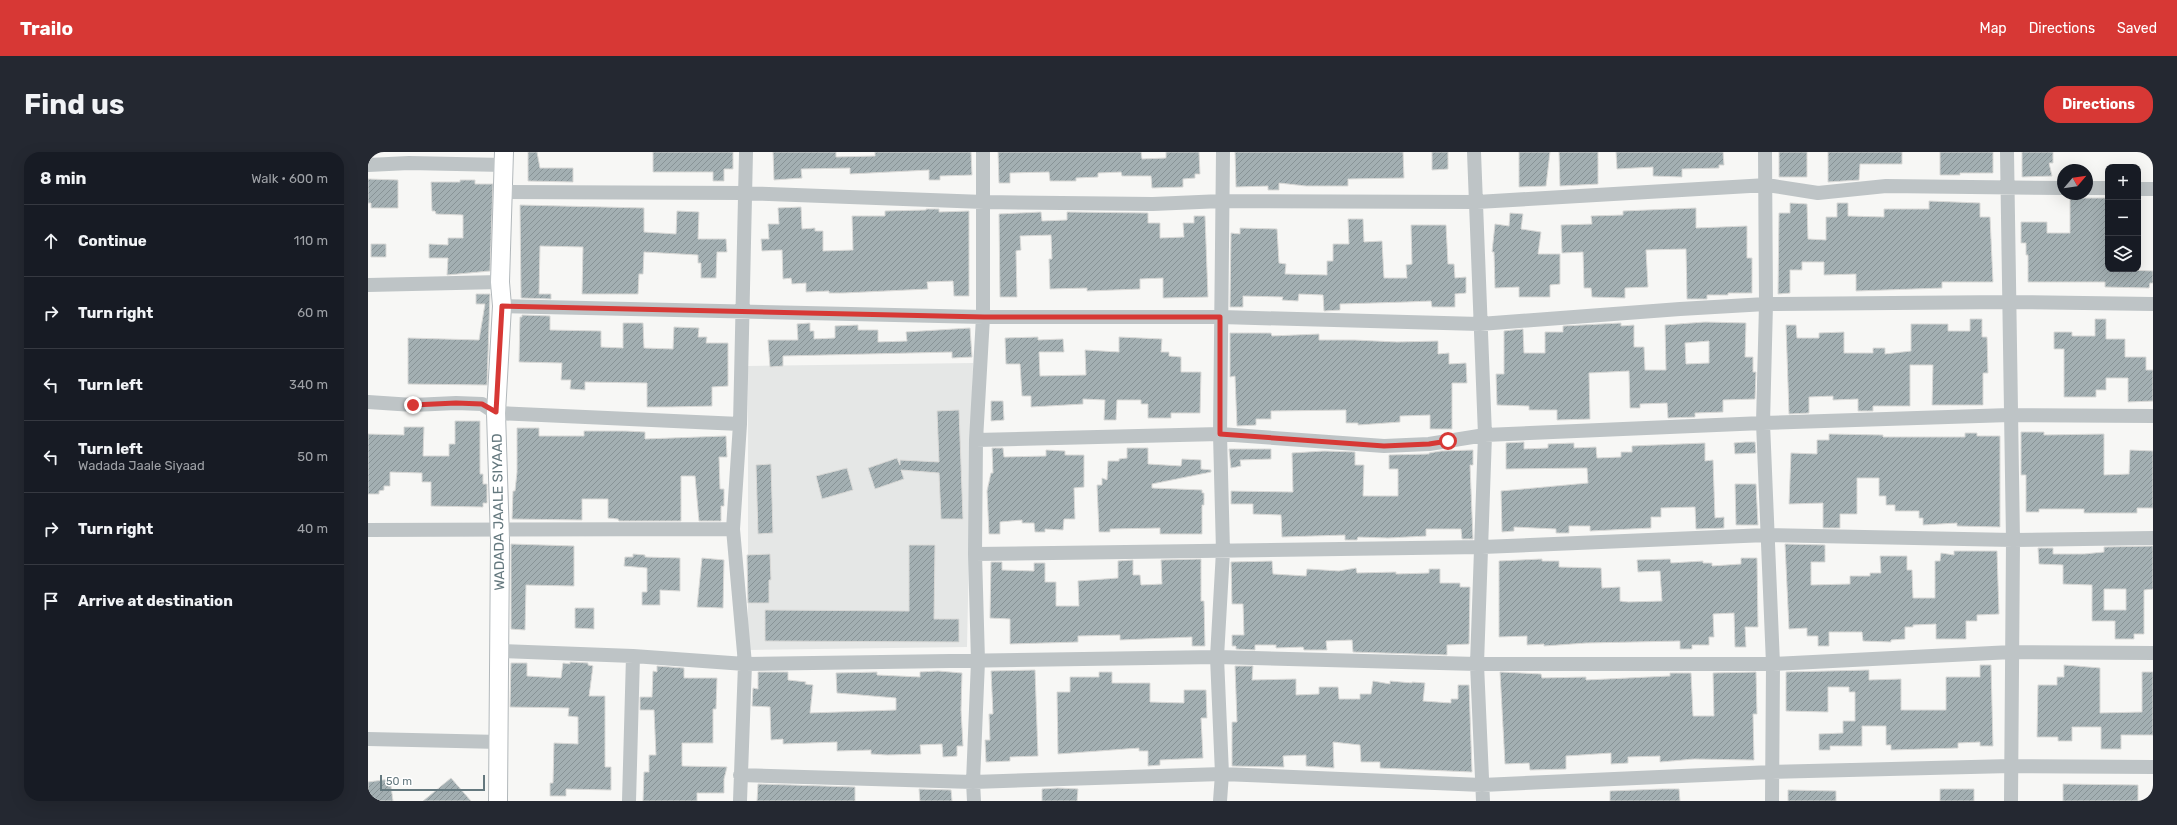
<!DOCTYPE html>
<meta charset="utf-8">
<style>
:root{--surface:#171b24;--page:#242831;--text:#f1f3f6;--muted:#9ea1a6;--line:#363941;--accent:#d73835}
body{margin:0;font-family:Rubik,sans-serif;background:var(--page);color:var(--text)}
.controls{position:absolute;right:12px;top:12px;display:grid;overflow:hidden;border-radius:8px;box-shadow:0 4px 16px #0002}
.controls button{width:36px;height:36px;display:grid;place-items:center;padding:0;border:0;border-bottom:1px solid var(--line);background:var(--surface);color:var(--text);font:20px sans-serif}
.compass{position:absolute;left:1689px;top:12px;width:36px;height:36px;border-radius:50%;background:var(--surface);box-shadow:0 4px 16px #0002;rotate:61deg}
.scale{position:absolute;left:12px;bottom:10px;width:105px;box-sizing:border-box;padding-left:4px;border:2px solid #64787e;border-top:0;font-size:11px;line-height:14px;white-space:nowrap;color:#64787e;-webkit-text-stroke:3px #fff;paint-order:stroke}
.stop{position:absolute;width:12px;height:12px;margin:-9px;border:3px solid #d73835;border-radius:50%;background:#fff}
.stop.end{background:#d73835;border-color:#fff;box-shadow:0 1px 4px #0008}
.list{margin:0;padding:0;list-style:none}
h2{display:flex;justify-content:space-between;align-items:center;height:52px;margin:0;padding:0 16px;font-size:17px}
h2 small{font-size:13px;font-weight:400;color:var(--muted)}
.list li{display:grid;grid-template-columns:26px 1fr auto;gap:12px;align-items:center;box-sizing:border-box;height:72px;padding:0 16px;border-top:1px solid var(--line)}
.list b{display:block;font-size:15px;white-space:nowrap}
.list p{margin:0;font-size:13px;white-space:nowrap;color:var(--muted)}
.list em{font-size:13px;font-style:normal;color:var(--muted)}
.icon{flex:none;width:22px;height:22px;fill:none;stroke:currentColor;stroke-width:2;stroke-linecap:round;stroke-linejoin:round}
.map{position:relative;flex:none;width:1785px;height:649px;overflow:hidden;border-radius:16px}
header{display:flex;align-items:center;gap:24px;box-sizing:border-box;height:56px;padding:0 20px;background:var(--accent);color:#fff}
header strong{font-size:19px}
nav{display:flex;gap:22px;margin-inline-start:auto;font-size:14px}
.intro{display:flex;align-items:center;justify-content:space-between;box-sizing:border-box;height:96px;padding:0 24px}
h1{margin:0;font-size:28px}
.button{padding:10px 18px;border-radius:16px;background:var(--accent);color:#fff;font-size:14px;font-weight:700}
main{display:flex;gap:24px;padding:0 24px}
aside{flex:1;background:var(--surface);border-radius:16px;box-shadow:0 4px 16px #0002}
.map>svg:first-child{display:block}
</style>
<header>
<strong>Trailo</strong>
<nav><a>Map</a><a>Directions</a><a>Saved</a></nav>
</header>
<div class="intro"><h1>Find us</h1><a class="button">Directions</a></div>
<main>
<aside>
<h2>8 min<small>Walk · 600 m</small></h2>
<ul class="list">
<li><svg class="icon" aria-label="ahead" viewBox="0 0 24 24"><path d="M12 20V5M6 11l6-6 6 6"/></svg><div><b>Continue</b></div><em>110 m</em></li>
<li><svg class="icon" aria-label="right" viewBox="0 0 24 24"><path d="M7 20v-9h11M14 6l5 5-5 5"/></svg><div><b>Turn right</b></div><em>60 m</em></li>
<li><svg class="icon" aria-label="left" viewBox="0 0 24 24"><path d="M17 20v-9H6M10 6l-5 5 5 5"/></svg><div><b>Turn left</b></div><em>340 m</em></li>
<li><svg class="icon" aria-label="left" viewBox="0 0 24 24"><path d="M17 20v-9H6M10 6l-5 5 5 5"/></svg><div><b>Turn left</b><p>Wadada Jaale Siyaad</p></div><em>50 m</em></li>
<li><svg class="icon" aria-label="right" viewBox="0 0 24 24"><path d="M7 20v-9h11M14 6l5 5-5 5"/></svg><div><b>Turn right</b></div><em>40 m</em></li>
<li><svg class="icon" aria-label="arrive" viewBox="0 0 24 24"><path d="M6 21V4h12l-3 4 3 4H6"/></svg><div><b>Arrive at destination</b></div></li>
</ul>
</aside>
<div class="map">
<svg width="1785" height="649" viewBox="0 0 1785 649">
<defs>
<pattern id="building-hatch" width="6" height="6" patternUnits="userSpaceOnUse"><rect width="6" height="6" fill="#a3afb2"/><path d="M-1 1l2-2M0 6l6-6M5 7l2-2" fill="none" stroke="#889396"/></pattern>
</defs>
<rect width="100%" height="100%" fill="#f7f7f5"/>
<!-- built -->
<path fill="#e5e7e6" d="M605,211L599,495L380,498V214Z"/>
<!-- building -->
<path fill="url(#building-hatch)" stroke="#d9d9d7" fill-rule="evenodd" d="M160,0H169L172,16H205V30L160,29Z
M285,0H365V17H356V29H345V20H285Z
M405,0H468V5L507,4V0H603L604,23L572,24V28H561V18L482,22V16L433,17L434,26L406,28Z
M630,0H773L774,7L798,6V0H831L832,22H827V26L815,27V35L784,36L783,24H754L753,20L730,21V25L708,26V29H682L681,20L642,21V31H631Z
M867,0H1035L1036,26L980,27V34H938L911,31V38H900V34L868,35Z
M1064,0H1080V17L1064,18Z
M1151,0H1182L1178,34L1151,35Z
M1191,0H1230V32L1192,34Z
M1248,0H1355L1356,13H1351V16L1314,17V25L1285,24V15L1249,17Z
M1411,0H1439V25H1411Z
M1460,0H1534V12H1492L1491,28L1460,30Z
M1572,0H1625V21H1592V23H1572Z
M1654,0H1685V11H1681L1684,24L1654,25Z
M0,27L30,28V56H3V51H0Z
M92,28H107V32H125L122,119L79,123L80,106H61V92L80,93V86H95V63L68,62L67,59H64L63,30H92Z
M1702,46H1740V117L1785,119V131H1782L1781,136L1737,135V130H1660V103H1658V91H1653V70H1679V81H1702Z
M1561,49L1612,51V65H1622L1625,130H1574V136L1488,139V122L1456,123V110H1434V118H1422V141L1410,142L1411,61H1422V51L1439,52L1440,87L1458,88V65H1469V51H1480V64L1516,65V57H1561Z
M152,53L276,56V80L308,82L309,59L331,60L330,87H358L359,100H349L348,126H333V111H330V103L276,100L275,122H271L270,142H214L215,95L172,94L171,142H183V147L153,146Z
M433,55L434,77L447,76V79H455V99L485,98L484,64H517V59L558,58V57H571V60L601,59V144H586L585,129L559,130L560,137L475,141H461V139L438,140V131L424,132L423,126L415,127L414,98L394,99L393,87H401L400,72H411L410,56Z
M1328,56V76L1379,74V106H1384V141H1360V143H1339V147H1319L1318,97L1278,98L1280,135L1257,136V146L1224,145L1223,136H1216L1215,100L1194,101L1193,73L1224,72L1223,64L1255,63V59Z
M673,60L674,69L699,68V60L780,61V71H792V86L816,85L815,71H826V64H837L840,145L795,146V126L772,127V137L719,139V136L682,137L681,107H684L683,83L652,84L653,98L648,99L649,145H632L631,62Z
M1142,61L1155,62L1153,77L1173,80L1170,102H1192V132L1182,133V145H1151V135L1127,136L1126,100H1124L1127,72L1141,74Z
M980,67H995L996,90L1014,89L1016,126H1039L1038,113L1044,112L1043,73H1078L1080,112H1086L1087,126L1098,125V141L1087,142V155H1064L1063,149L1038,150L972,152V158L956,159L955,143L931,142L930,149L914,148L915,145L875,144V155H862L863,81L872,82V76L909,77L911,111L918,112L917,122L959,123V109H965V92H981Z
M3,92H18V105H3Z
M108,142H122L119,233L40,232V186L111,188L117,152H108Z
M154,163L182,164V178L233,179V195L255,196V171H275L276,196L305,197L306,175L331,176L330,185H339L338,191H360V234L344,235V254L302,255H279V231L217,230V238L202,237L203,228H193L194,211L151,210L152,165H154Z
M1602,167H1614V185H1619L1620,221H1615V253H1564L1565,213H1542V254H1505V259H1490V247L1465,248V244L1441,245V261L1421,262L1418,173H1428L1429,186H1451V181L1476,180V201H1505V196H1517V202L1543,199V172H1580V179H1602Z
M1727,167H1738V187H1757V205H1778V218H1785V249L1760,250V226H1738V238H1728V245H1696V197H1686V180H1704V184H1727Z
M1337,170L1378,171L1377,205H1385V220H1388L1387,247L1355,248V260L1327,261V265L1300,266L1299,251L1272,252V256H1262L1261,219L1221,221L1222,267L1189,268V258H1161V254L1129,253L1128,222H1136V179L1155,177L1156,201H1177V180H1195V174L1253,171V174L1266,173V195H1276L1277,218H1298L1297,173ZM1341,189V211L1318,212L1317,191Z
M442,171V179H446V187L467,186V174L490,173V178H510V190L539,189L538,180L602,176L604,205L584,206V200L415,204V214L402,215L400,188H430L429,172Z
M862,181H903L904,184L951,182V188H986L1029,190L1070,189V202L1081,201V212L1098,211L1099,231H1084V277H1062V263L1032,264V270L990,273V271H978V258L903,259V267H888V273L869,274L867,224L862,225Z
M670,185V188L695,187L696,200H671L672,224L718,223L717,198L751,200V185L794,187L793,200H801V204L813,205V220H833L832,261H803V266H780V252H773V248H749L748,268H736L737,248L715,247V252L663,255V244H654L652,212H638L637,186Z
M623,249H635L636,268L623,269Z
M591,258L595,367H573L571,321L533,318L536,327L507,337L500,316L529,306L532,313V308L571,310L569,259Z
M87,269H112V322H115V332H119V351H115V355L63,354V330H54V321L22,320V334H16V338L11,339V342H0V282L36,283V275H56L55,304H81V292H87Z
M149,276H171V284H216V279H257L277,280V287L358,284L359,305H351L352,337H356V354H353V369H331L327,324H313V369H251L250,367L240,366V347H214V368L144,367L145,339H147L149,320Z
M1653,280H1676V283L1736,282V323L1761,322L1762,298L1785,299V356H1769V361H1716V357H1671V360H1658V323H1653Z
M1597,281H1609V284H1632V375L1589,374V371L1555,373V366H1551V359H1527V353H1518V344H1511V326H1489V362H1472V376H1455V351L1421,352L1423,301L1449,302V288H1461V282L1515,283V285H1597Z
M1156,290V297L1180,296V292L1206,291V296L1228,295L1229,306L1253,305V300H1264V294L1337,291V309L1345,308L1347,366L1356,365V376L1328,377L1327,355L1293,356V365H1283V376L1222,379V374H1201V381H1188V377L1146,375V379L1134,380L1133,339L1220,331L1219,316L1138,317V291Z
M1378,290H1387L1388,301L1367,302L1366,291Z
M624,296H635L636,305L678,304V298L697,299V303H716V335L706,336L707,367H696L695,378L677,377V380H667L666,371H654V368L632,370V382H621L619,339L623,321H625Z
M759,296H780V312L813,314L814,307L833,308V317L843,318V320L784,332V336L834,338V341H836V353H834V382H792V376L742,377V380H731L729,333H734V326L739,328L740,309H751V307L759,306Z
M861,297H903V307L872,308L873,314L863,316Z
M1105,298V313H1102L1105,387H1094L1093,377H1058V384L1020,386L990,385L989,388H977V383L914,385L913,363L885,362V352H863V339L925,340L924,301L956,299L987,300V313H996L995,344H1030V317H1021V303L1061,302V301L1073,299Z
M403,312L405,381L390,382L388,313Z
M479,316L485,338L454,347L448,324Z
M1367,332H1388L1390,373H1368Z
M143,392L206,394V434L158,433L157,478L143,477Z
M1417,392L1457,393V410H1443V433L1482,432V424H1502V421H1513L1512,404H1539V418H1544L1545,446H1567V409H1572L1573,401L1586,403V399H1629L1631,462L1609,463V469H1598V487H1568V472L1545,473V475H1537V487L1523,488V490L1495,489L1494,480H1461V494H1450V484H1439V476L1421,477Z
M541,393H567L566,467H591V490L397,489V458L541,459Z
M1785,394V437L1776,438V482H1766V487H1747V469H1724V433L1695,432V413L1671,412L1670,396H1685V402H1716L1736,400V395ZM1736,437H1758V458H1736Z
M265,402L277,403V405L312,406V439L292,438V453H274V440H279V416L256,414L257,405H265Z
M402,402L403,428H401V451H380L379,403Z
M334,406L356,408L355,456L329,455Z
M1373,406H1389L1390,475H1377L1378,495H1367L1366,461L1345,462L1346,485H1341V493H1324V497H1312V489L1218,491L1176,494V492L1159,493V484L1131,485V409L1174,407V409H1191V415L1233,416L1234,436L1252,435V449L1260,450L1294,449L1292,419L1270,420L1269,408L1302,407L1303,411L1335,409V411H1344V414L1373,412Z
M833,407V449H836L837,494H824V485L752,488V483L710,484V490L642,492V467L622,466L623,410H634V418L666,419V411H677V430H688V454H711L710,429L750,426V409L765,408V423H772L773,433L794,432L793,408Z
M904,409L905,422L938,424L939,417L971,419L988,416L989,421L1028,420V422L1061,421V417H1072V431H1092V435H1102L1101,492L1079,493V503L985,500L984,488L958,489L959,498H936L935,495L908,496V493H887V498L868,497V494H864V483H876L875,452H864L863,410Z
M207,456H226V477L207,476Z
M202,510L220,511V513L225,514L221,544H237V615H243V638L198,637V644H182V631H185L186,591L210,592V565L200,564L201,556L142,555L143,511H159V524L193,526L195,511L202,512Z
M1612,513H1623L1625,594H1612V590L1590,591V596L1523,598V593H1518V574H1494V594H1462V598H1451V582L1475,581V569H1487V540H1481V535H1460V560L1418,559V520L1501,518V528L1533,527V558H1578V525H1612Z
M1696,513L1732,516V561L1774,560V520H1785V583H1753V597H1733V575H1704V589H1690V585H1669L1670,533H1689V525H1696Z
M289,514L316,516V526H349L348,557H345V591H314V614L359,615L356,627V641H329V649H275L276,620H281V603H288L286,558H272V545H284L285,519L289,520Z
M867,514H885L884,528L928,527V543L951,542V535H970L971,547H992V542H1003L1005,529L1022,532V529L1044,531V530L1057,531L1055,549L1083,551V547H1090V533H1101L1104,620L1012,616V610H993L992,593L965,590L966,616L938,614V603L915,604L916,615L864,614V570H869Z
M667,518L670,604L642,605V609L618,610L617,588H622L621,562H625L623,519Z
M570,519L594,521L593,558L595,594H589V604L575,605L574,592L552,593L553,602L519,603L503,602V598L469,599V590L415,592V587L403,588L402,555L384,554L385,536L390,537V520H420V528L438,530L437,532L445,533L442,561L528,558V546L469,541L468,521L509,520V523L552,525V520Z
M731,520H744V531H782V550L816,551V538H838L839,566H833L835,606L792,608V613L780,614V599H771V596L690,602L689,540H702V525H731Z
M1132,520L1173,522L1174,526L1218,525V528L1302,524V521H1323L1325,564H1346L1345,521L1388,520L1389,562H1385L1386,608L1326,607L1292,610V604L1260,605V611L1243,612V601L1198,604V617L1162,618L1161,611L1137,612Z
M83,626L103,649H55Z
M22,627L25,649H0V630Z
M390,632L487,635V649H389Z
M1695,632L1770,633V649H1695Z
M690,636L710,637L709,649H674V637Z
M551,637L583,638L584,649H552Z
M1295,637H1311L1312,649H1242V639Z
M1572,637H1606V649H1572Z
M1420,638L1468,639V649H1420Z"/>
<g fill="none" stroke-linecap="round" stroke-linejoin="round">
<defs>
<path id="major" d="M130,649L132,388L128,261L134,154L132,130L136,0"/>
</defs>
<!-- major casing -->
<use href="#major" stroke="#b2b8bb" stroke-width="20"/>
<!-- minor -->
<path stroke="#bec4c6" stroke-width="14" d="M1106,0L1117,283L1109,512L1115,649
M1397,0L1398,152L1395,271L1405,512L1404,649
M1639,0L1645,388L1643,649
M0,13L41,11L136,13
M1719,36H1740
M1770,37H1785
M134,40L376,41L616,50L785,52L854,49L1109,50L1399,33L1450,41L1518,34L1695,36
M0,133L132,130
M134,154L615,165H853L1112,172L1312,157L1398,152L1640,150L1785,152
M0,250L45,253L88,251L114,252L128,261L372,272
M608,288L852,282L1016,294L1061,292L1117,283L1395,271L1642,263L1785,264
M0,378L365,377
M607,402L1114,395L1399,383L1645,388L1785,386
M132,499L265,504L377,512L849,505L1109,512H1405L1644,500L1785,501
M0,587L132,590
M372,623L605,630L854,622L1114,633L1404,620L1643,614L1785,615
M261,649L265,504
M372,649L377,512L365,377L372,272L378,0
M606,649L605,630L610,509L607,402L608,288L615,165V0
M852,649L854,622L849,505L855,399L852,282L855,0"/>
<!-- major -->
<use href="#major" stroke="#fff" stroke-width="18"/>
</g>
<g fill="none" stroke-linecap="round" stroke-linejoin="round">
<!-- route -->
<path stroke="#d73835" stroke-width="5" d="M45,253L88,251L114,252L128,260L134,154L616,165H852V282L1016,294L1061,292L1080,289"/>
</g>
<g text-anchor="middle" stroke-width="4" stroke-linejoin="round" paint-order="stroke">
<!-- street labels -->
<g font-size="14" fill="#64787e" stroke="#fff">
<text transform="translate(130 360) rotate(-91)" y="5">WADADA JAALE SIYAAD</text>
</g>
</g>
</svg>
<div class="controls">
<button>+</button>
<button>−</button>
<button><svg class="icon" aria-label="layers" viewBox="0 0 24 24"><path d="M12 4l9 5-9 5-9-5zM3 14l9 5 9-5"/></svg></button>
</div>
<svg class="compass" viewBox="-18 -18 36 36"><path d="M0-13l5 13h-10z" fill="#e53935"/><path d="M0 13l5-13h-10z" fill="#9ea1a6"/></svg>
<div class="scale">50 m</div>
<div class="stop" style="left:1080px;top:289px"></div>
<div class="stop end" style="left:45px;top:253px"></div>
</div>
</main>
